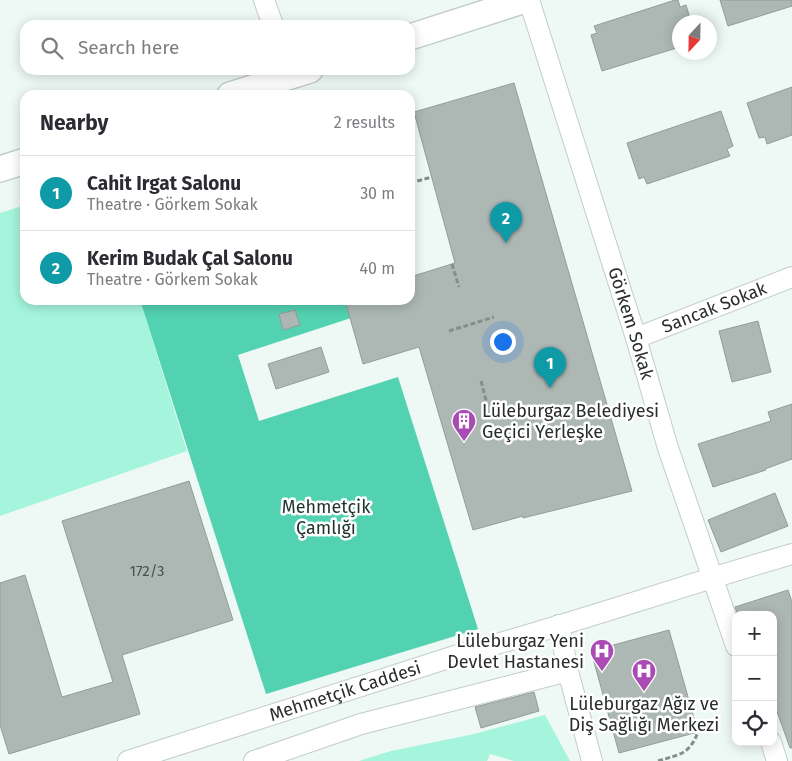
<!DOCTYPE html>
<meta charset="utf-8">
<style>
:root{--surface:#fff;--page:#f2f2f3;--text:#2b2b33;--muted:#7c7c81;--line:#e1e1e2;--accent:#aa4bb5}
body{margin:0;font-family:"Fira Sans",sans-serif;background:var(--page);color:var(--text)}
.controls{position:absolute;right:15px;bottom:15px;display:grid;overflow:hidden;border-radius:10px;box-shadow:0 2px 12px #0003}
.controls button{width:45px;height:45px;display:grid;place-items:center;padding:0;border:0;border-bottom:1px solid var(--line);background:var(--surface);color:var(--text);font:25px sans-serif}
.compass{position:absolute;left:672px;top:15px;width:45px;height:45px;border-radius:50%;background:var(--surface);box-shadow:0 2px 12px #0003;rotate:202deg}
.you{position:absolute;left:502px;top:341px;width:18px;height:18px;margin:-12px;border:4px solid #fff;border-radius:50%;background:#1a73e8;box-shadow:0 0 0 8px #1a73e833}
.badge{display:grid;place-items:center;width:32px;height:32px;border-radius:50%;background:var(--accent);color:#fff;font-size:16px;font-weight:700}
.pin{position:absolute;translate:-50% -41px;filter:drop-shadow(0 1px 2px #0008)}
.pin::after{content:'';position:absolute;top:26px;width:18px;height:15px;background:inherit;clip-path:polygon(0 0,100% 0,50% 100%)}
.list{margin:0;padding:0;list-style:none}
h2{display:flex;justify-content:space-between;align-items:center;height:65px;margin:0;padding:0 20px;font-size:21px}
h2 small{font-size:16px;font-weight:400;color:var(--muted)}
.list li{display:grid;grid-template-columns:32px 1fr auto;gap:15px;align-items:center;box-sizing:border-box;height:75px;padding:0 20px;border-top:1px solid var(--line)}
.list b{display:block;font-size:19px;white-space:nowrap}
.list p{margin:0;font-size:16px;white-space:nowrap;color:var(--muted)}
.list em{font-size:16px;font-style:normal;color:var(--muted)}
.icon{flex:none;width:28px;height:28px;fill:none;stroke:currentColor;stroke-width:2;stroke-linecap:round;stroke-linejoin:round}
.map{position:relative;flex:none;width:792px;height:761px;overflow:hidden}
.search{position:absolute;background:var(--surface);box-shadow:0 2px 12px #0003;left:20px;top:20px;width:395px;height:55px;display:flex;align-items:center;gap:12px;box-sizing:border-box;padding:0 18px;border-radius:15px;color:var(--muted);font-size:19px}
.panel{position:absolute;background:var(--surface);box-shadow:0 2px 12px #0003;left:20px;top:90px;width:395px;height:215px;border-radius:15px}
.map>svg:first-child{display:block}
</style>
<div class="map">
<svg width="792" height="761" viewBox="0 0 792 761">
<rect width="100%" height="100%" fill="#eef9f5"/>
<!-- green -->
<path fill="#a5f5dd" d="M25,205V300H140L187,451L0,516V213Z
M545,715L570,761H514L490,754L487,761H359L391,751L474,734Z"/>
<!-- forest -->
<path fill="#53d2b2" d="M140,300H345L351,318L238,355L259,421L398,377L478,629L266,694Z"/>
<!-- building -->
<path fill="#adb8b5" stroke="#929c99" d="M675,0H678L680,7L686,5L691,22H680V47L602,71L591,35L597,33L594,26Z
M720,0H792V6L728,26Z
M514,83L632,491L523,518V516L473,530L419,347L363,364L345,300H410V277L455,263L414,112Z
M792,87V135L767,144L765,137L759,138L747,103Z
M721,111L733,146L727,149L730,156L647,184L644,177L639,179L627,143Z
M295,310L300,325L283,330L279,314Z
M758,321L771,372L732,382L719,331Z
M321,347L329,372L276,389L268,364Z
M792,404V459L765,469L766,470L713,487L698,444L771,421L768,412Z
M189,481L233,620L122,655L140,714L9,754L0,725V583L25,575L62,697L113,682L62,521Z
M775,493L788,526L721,552L708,520Z
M788,590L792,602V748H790L773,700V615H738L735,607Z
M669,630L698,732L619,753L591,651Z
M534,692L539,711L481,728L475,707Z"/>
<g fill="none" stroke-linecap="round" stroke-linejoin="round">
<defs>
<g id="minor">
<path d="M264,0L273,25"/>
<path id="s1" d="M529,0L636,338L668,448L736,646"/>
<path id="s2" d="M636,338L792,277"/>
<path d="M559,625L568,671"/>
<path d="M771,742L777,761"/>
<path id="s3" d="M128,761L461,654C572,624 681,586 792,554"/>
<path d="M254,761L361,724L568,671L592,761"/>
</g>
<path id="major" d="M410,37L525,0
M230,95L310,70
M0,169L25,161"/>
</defs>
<!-- minor casing -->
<use href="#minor" stroke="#c2cdc9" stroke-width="22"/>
<!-- major casing -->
<use href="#major" stroke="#c2cdc9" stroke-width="28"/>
<!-- path -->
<path stroke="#868e8b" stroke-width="3" stroke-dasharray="5 2.5" stroke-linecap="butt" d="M410,183L432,177
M452,264L459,287
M282,303L293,300
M449,331L494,317
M481,381L487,404
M658,761C680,754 689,755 698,732"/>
<!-- minor -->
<use href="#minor" stroke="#fff" stroke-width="20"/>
<!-- major -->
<use href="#major" stroke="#fff" stroke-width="25"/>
</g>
<!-- icons -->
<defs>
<symbol id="building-pin" viewBox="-11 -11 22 30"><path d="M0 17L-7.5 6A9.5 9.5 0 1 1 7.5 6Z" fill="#aa4bb5" stroke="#fff"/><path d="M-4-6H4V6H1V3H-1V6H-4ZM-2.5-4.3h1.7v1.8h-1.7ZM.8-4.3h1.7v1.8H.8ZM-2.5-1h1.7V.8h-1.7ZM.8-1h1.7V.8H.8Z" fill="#fff"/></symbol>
<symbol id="hospital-pin" viewBox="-11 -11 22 30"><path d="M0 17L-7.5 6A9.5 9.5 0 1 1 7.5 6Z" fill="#aa4bb5" stroke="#fff"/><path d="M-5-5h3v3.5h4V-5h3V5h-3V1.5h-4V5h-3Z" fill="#fff"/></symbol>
</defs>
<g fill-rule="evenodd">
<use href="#building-pin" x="450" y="407" width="28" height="38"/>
<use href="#hospital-pin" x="588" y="637" width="28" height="38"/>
<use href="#hospital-pin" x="630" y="657" width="28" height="38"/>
</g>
<g text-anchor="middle" stroke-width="5" stroke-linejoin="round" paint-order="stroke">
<!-- number labels -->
<g font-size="15" fill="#4a504e">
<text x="147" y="576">172/3</text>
</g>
<!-- street labels -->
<g font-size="18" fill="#292d2c" stroke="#fff">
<text dy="6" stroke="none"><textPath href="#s2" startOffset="84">Sancak Sokak</textPath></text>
<text dy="6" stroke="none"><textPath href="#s1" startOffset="339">Görkem Sokak</textPath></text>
<text dy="6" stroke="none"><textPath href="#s3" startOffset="228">Mehmetçik Caddesi</textPath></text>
</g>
<!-- poi labels -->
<g font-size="18" fill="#292d2c" stroke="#fff" text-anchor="start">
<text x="482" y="417">Lüleburgaz Belediyesi<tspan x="482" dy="21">Geçici Yerleşke</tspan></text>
<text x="584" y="647" text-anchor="end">Lüleburgaz Yeni<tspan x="584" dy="21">Devlet Hastanesi</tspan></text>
<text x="644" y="710" text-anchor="middle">Lüleburgaz Ağız ve<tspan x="644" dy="21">Diş Sağlığı Merkezi</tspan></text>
</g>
<!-- park labels -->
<g font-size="18" fill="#1d332c" stroke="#fff">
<text x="326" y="513">Mehmetçik<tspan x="326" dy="21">Çamlığı</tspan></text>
</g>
</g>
</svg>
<div class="controls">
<button>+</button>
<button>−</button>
<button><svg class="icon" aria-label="locate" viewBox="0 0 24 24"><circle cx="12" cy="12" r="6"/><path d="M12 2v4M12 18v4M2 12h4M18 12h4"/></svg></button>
</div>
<svg class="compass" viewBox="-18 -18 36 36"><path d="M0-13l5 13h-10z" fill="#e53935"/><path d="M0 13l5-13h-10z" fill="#7c7c81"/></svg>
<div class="you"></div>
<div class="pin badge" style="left:550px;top:388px;background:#0f9aa8">1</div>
<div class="pin badge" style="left:506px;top:243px;background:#0f9aa8">2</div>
<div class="search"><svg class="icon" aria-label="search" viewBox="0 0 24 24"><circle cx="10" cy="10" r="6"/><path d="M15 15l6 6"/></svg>Search here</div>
<section class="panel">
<h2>Nearby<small>2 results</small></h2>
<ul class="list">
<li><span class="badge" style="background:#0f9aa8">1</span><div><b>Cahit Irgat Salonu</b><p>Theatre · Görkem Sokak</p></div><em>30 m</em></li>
<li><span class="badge" style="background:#0f9aa8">2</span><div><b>Kerim Budak Çal Salonu</b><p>Theatre · Görkem Sokak</p></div><em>40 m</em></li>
</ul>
</section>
</div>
